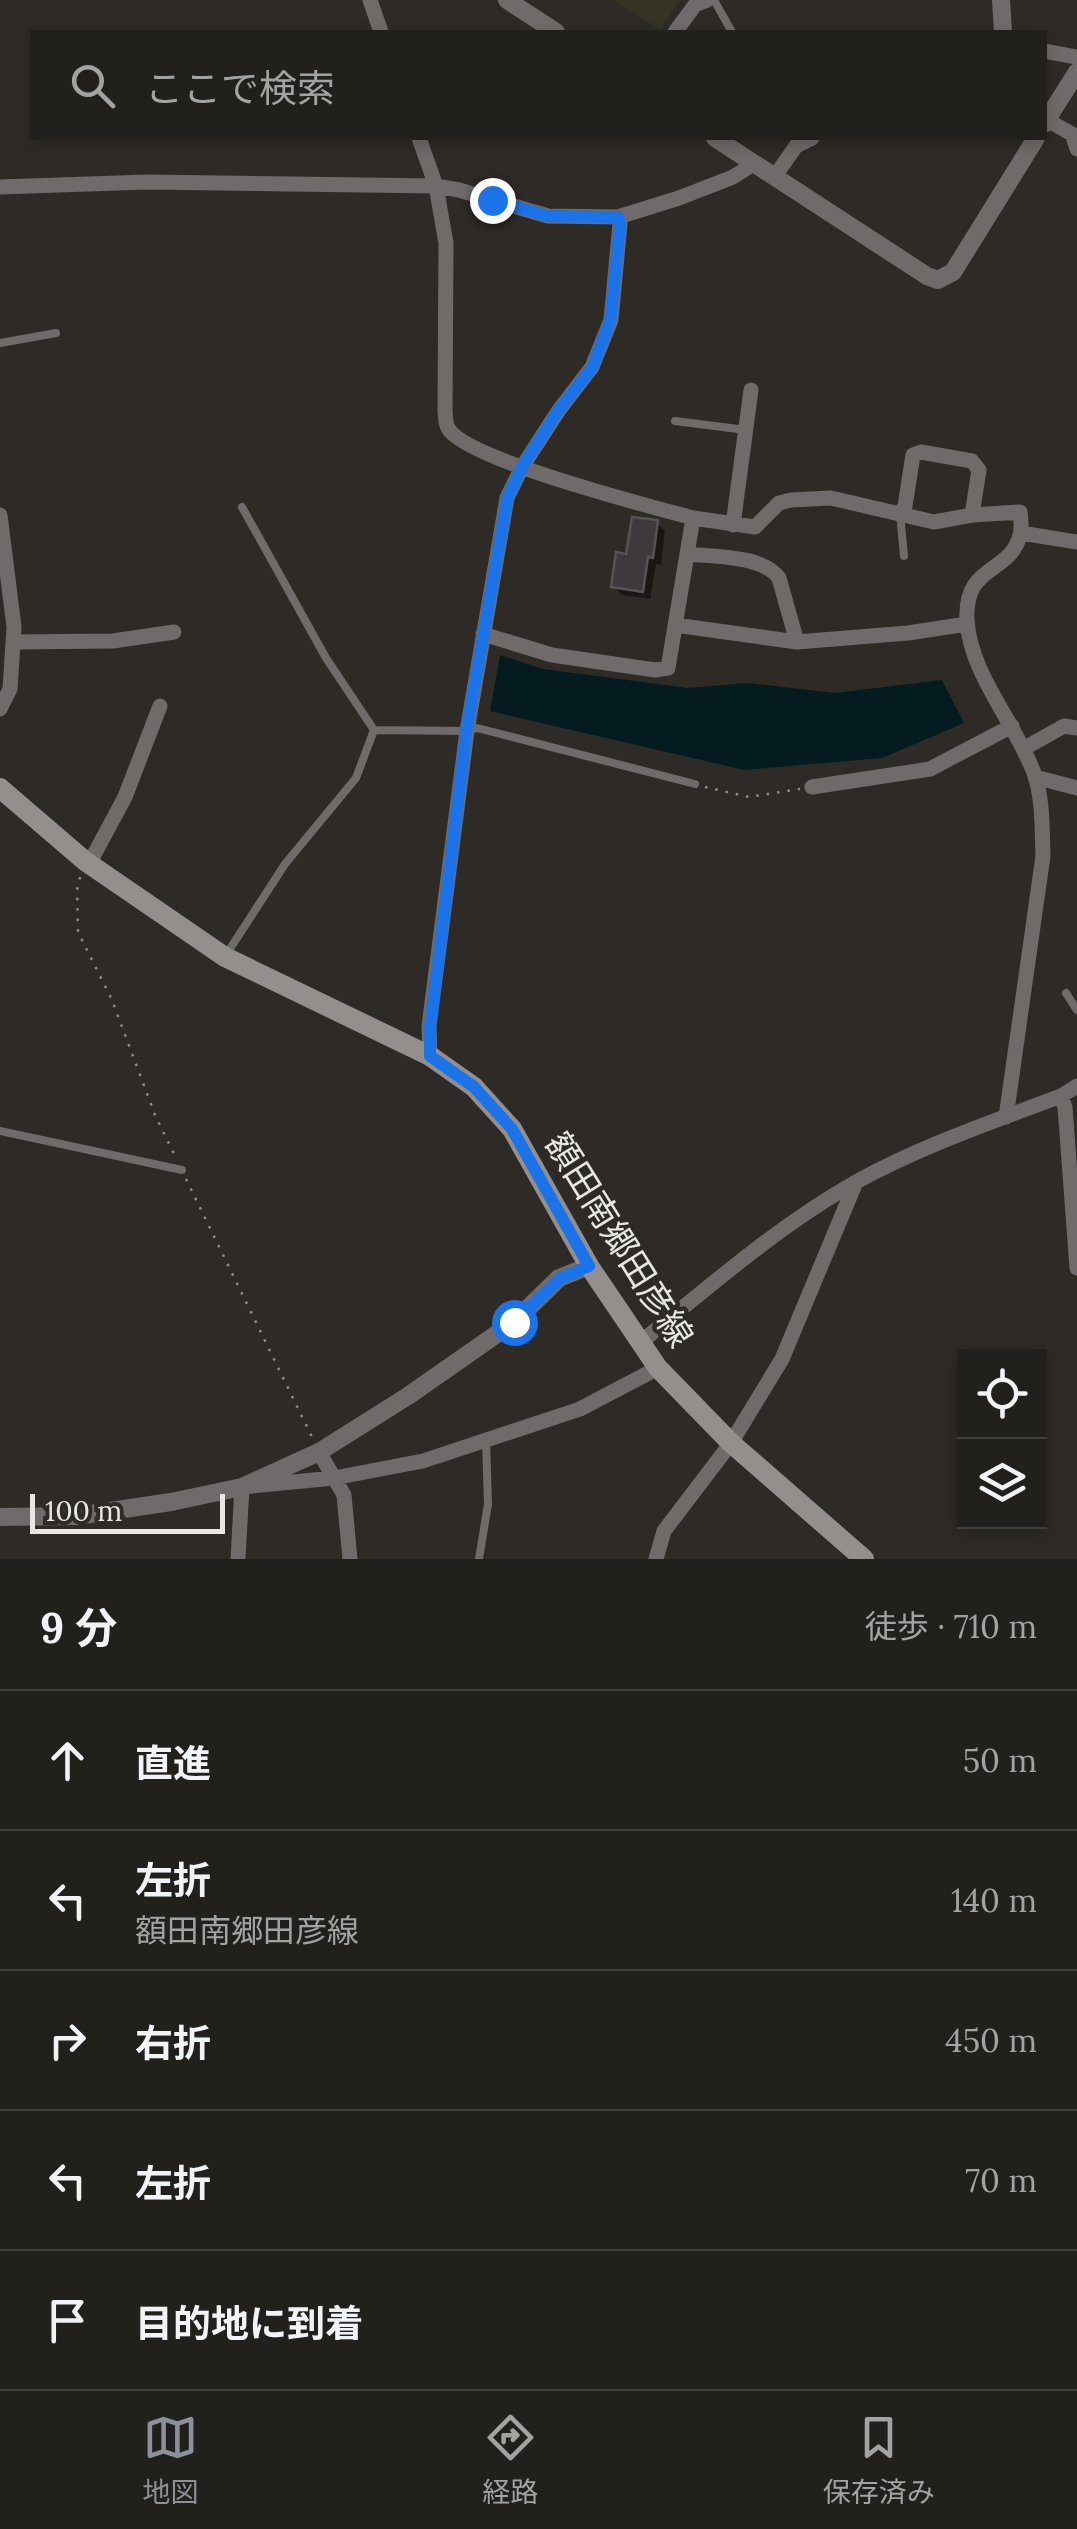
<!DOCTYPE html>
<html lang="ja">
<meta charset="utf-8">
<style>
:root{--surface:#22201c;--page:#2a2825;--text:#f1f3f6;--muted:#a2a3a3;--line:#3f3e3b;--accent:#8c9099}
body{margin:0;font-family:Lora,"Noto Sans JP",serif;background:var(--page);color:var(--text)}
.controls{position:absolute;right:30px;bottom:30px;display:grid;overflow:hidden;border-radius:0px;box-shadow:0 5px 15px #0003}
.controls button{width:90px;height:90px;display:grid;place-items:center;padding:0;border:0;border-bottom:2px solid var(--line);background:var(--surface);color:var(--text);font:50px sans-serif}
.scale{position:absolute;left:30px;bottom:25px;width:195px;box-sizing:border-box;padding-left:10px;border:5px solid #e8e7e3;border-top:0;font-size:28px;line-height:35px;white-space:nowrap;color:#e8e7e3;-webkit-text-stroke:8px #2e2b26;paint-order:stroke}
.stop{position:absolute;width:30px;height:30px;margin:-22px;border:8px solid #1a73e8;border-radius:50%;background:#fff}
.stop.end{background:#1a73e8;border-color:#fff;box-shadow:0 2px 10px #0008}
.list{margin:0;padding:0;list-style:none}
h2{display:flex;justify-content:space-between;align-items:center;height:130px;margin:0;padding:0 40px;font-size:42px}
h2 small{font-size:32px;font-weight:400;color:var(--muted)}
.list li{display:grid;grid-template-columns:65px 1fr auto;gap:30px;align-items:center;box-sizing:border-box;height:140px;padding:0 40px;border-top:2px solid var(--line)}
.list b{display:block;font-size:38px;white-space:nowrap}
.list p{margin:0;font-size:32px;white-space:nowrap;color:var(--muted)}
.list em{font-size:32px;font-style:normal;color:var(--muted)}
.icon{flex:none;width:55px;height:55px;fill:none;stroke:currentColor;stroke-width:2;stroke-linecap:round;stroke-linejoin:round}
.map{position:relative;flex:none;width:1077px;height:1559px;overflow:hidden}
.search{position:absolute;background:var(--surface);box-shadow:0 5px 15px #0003;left:30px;right:30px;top:30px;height:110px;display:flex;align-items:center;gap:25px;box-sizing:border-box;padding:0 35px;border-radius:0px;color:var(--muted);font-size:38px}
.sheet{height:830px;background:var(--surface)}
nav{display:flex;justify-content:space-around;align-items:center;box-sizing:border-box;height:140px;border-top:2px solid var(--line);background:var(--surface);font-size:28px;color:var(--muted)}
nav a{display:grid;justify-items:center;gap:5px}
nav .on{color:var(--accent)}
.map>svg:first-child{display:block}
</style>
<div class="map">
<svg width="1077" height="1559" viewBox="0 0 1077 1559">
<rect width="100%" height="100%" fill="#2e2b26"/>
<!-- built -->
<path fill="#363226" d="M612,0H680L660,30Z"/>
<!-- water -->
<path fill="#041c1f" d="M500,655L543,669L688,688L748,683L835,693L942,680L964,723L882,758L744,770L490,711Z"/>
<!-- shadow -->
<path fill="#0007" d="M656,523L665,531L661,565L656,564L650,599L622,595L614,586L628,557Z"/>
<!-- building -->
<path fill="#3f393e" stroke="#575256" stroke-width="2.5" d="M632,517L658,520L653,558L648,557L643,592L611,587L616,552L626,554Z"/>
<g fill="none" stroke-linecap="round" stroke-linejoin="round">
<!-- path -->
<path stroke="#8f8d88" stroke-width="2.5" stroke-dasharray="2.5 8" stroke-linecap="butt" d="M705,787L749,797L800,789
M80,877L77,890L78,932L112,1000L155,1115L176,1158
M186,1179L312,1437"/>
<!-- service -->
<path stroke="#6f6b6a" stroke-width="8" d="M714,0L732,32
M0,343L56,333
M675,421L746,430
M242,507L326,658L374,730L467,731L477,728L695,784
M900,513L904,556
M226,955L285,864L356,778L374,730
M1066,993L1077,1010
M0,1131L182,1170
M479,1559L488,1504L486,1441"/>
<!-- minor -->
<path stroke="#6f6b6a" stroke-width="15" d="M370,0L381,32
M675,32L695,5L707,0
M1044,51L1077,57
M1047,120L1072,134L1077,149
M419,138L436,186L446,243L445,412C446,417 445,423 448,428C464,459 653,507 693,518
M775,176L796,146L812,138
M0,187L147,182L436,186L459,190L548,216L618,217L679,198L733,177L755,163
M900,513L905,506L913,455L921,452L972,461L979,470L972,515
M0,515L14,627L10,689L0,709
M733,525L751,390
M1021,533L1077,542
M688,554C715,557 762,555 779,578L797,642
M675,625L797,642L908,633L967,624
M483,634L552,655L655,670L668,668L693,518L755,527L779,503L791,500L831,498L934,522L972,515L1020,512C1021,519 1022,528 1020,535C1010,575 964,563 967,620C970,674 1015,722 1034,773C1043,798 1042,829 1043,856L1006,1117
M13,642L113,641L174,632
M1023,749L1064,726L1077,728
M1035,777L1077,788
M812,787L930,769L1012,726
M89,864L125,797L160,706
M430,1056L429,1026L467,731L507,498L522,467L559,410L592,367L611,320L620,224L618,217
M1061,1096L1065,1107L1077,1268
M641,1342C710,1286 778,1226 856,1182C921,1146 992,1122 1061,1096L1077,1086
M319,1452L344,1495L350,1559
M238,1559L242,1487L334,1478L423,1461L580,1409L658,1368
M656,1559L664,1531L731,1443L782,1359L856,1182"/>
<!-- tertiary -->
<path stroke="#6f6b6a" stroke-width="18" d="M507,0L556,32
M1001,0L1003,32
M1044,124L1077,72
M715,138L927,276L938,280L953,272L1036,138
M0,1517L77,1516L171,1502L242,1487L319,1452L408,1396L514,1322L559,1278L589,1266"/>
<!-- secondary -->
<path stroke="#948f8d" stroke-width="20" d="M0,788L85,861L225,957L430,1056L474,1087L512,1129L589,1266L658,1368L731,1443L864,1559"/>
</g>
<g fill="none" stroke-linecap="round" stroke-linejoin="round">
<!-- route -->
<path stroke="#1a73e8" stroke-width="12" d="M492,200L548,216L618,217L620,224L610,320L592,367L558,410L522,466L507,498L466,731L430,1026V1056L474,1087L512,1129L589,1266L560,1278L514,1322"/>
</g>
<g text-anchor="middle" stroke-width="9" stroke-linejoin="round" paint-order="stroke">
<!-- street labels -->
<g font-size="35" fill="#e8e7e3" stroke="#2e2b26">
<text transform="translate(619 1240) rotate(58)" y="12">額田南郷田彦線</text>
</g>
</g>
</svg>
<div class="controls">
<button><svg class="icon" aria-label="locate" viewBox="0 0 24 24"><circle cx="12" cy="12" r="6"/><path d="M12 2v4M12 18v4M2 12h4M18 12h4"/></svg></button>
<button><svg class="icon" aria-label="layers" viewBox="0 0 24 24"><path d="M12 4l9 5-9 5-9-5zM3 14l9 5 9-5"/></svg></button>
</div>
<div class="scale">100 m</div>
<div class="stop" style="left:514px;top:1322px"></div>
<div class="stop end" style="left:492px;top:200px"></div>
<div class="search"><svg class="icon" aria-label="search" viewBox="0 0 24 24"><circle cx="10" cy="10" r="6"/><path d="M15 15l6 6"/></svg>ここで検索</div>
</div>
<section class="sheet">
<h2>9 分<small>徒歩 · 710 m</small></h2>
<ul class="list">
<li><svg class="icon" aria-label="ahead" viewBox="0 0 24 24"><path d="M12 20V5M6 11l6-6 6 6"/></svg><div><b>直進</b></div><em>50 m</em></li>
<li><svg class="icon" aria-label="left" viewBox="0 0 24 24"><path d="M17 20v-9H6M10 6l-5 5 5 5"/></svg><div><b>左折</b><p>額田南郷田彦線</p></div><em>140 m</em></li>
<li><svg class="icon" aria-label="right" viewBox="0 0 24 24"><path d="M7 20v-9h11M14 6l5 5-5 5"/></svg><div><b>右折</b></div><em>450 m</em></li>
<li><svg class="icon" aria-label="left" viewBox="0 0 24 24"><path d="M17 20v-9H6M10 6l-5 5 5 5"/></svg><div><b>左折</b></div><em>70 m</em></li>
<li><svg class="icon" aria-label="arrive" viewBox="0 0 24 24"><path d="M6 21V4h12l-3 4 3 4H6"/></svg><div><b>目的地に到着</b></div></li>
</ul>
</section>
<nav>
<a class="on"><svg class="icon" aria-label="map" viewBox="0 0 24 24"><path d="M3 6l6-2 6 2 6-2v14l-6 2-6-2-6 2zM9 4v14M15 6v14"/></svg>地図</a>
<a><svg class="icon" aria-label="directions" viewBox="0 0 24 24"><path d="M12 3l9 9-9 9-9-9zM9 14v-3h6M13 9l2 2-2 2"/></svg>経路</a>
<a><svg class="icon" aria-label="saved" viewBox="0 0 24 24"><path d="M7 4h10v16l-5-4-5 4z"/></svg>保存済み</a>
</nav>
